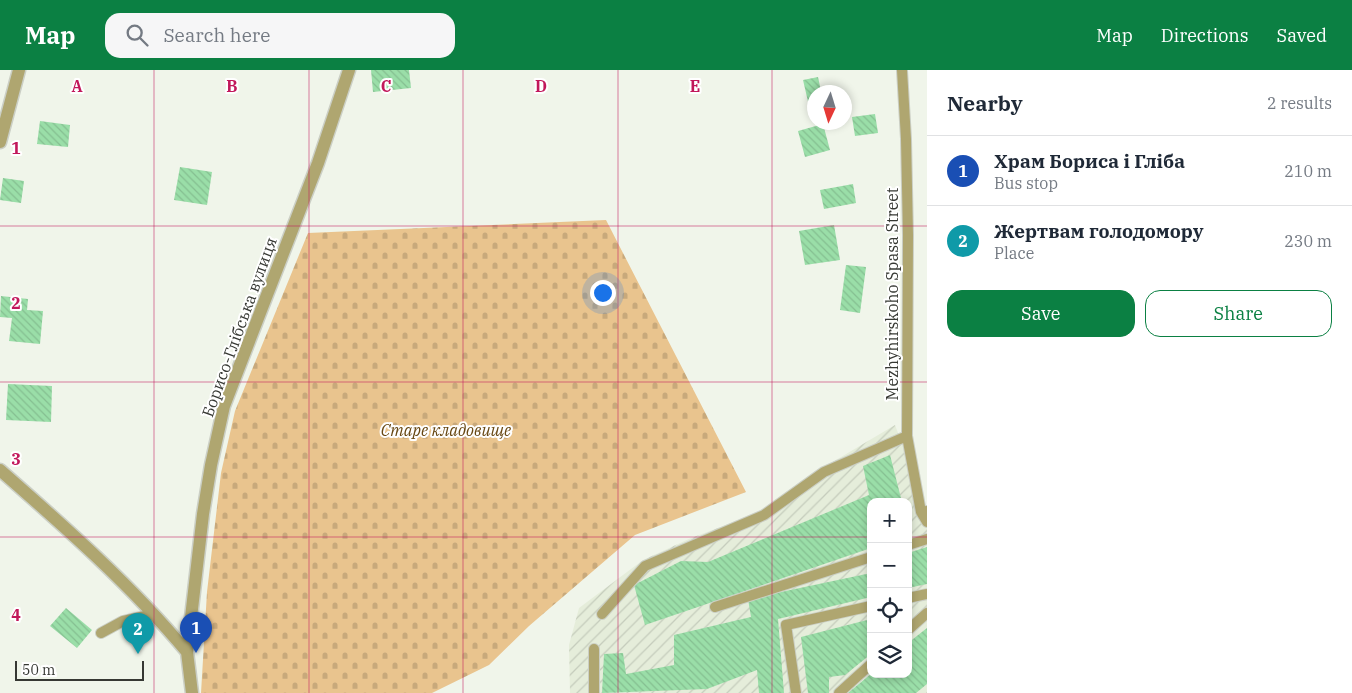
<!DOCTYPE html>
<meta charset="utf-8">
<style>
:root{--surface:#fff;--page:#f6f6f7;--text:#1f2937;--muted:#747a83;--line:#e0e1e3;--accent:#0b8043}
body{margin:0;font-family:"IBM Plex Serif",serif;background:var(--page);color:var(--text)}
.controls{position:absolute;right:15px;bottom:15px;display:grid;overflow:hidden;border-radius:10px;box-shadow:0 2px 8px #0003}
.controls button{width:45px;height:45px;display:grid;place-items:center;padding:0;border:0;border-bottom:1px solid var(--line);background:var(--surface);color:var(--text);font:25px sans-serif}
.compass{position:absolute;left:807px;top:15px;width:45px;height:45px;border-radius:50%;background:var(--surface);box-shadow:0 2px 8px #0003;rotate:184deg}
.scale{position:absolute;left:15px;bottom:12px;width:129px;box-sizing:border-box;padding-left:5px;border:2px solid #363833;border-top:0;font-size:14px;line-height:18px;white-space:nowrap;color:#363833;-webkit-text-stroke:4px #fff;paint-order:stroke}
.you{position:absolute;left:602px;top:222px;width:18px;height:18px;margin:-12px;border:4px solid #fff;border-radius:50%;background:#1a73e8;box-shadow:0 0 0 8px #1a73e833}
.badge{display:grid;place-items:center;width:32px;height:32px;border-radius:50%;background:var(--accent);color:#fff;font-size:16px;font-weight:700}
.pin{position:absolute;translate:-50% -41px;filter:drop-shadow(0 1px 2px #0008)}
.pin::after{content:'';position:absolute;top:26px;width:18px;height:15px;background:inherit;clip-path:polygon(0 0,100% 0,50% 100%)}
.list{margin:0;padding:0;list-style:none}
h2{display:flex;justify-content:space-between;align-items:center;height:65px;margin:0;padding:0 20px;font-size:21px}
h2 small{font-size:16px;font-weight:400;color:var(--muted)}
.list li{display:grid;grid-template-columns:32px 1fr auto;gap:15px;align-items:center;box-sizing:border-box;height:70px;padding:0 20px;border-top:1px solid var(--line)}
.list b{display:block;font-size:19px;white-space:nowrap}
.list p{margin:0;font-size:16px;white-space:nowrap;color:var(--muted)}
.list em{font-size:16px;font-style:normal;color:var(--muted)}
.actions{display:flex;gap:10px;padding:15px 20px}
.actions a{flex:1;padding:11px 0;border:1px solid var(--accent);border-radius:15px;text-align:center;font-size:18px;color:var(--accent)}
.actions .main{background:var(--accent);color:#fff}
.icon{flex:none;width:28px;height:28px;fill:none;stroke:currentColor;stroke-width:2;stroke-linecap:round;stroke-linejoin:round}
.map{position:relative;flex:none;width:927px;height:623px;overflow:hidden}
header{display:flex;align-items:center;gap:30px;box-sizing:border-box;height:70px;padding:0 25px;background:var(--accent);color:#fff}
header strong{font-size:24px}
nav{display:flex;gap:28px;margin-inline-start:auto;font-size:18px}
.search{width:350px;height:45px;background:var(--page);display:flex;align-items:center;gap:12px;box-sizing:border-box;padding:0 18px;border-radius:15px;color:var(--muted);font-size:19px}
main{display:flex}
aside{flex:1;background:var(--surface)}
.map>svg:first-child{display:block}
</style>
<header>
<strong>Map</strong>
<div class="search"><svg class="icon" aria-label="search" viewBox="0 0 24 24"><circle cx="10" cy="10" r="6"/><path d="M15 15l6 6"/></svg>Search here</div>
<nav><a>Map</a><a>Directions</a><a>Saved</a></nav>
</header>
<main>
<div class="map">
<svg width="927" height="623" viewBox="0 0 927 623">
<defs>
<pattern id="industrial-furrows" width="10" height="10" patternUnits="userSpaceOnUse" patternTransform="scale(1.25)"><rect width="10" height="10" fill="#e5edda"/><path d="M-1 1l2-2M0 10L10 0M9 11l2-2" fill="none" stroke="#c5ccbc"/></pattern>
<pattern id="cemetery-stones" width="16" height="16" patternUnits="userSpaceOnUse" patternTransform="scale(1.25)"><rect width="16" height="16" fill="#e9c48e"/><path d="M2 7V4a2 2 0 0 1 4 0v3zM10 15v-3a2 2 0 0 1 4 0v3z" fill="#c8a97b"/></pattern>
<pattern id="building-back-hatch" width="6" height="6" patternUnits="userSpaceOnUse" patternTransform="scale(1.25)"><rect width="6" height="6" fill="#9adea8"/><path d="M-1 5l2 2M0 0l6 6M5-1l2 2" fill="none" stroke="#85bf91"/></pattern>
</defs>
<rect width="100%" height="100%" fill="#f0f5ea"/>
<!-- industrial -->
<path fill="url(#industrial-furrows)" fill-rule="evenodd" d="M895,355L927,440V623H570L569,575L579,538L643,490L691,468L758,443L809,406ZM871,432H908V604H871Z"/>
<!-- cemetery -->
<path fill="url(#cemetery-stones)" d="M606,150L746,422L635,465L529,556L489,595L432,623H201L207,522L221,403L235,341L308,163Z"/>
<!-- building -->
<path fill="url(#building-back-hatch)" d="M371,0H409L411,18L373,22Z
M818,7L821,21L839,17L840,22H814V39L810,40L803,10Z
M875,44L878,63L855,66L852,47Z
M40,51L70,55L68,77L37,74Z
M823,54L830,80L805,87L798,61Z
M180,97L212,102L207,135L174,130Z
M3,108L24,111L21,133L0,130Z
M853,114L856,133L824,139L820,120Z
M834,155L840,190L805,195L799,161Z
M846,195L866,197L860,243L840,240Z
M1,226L28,229L27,240L43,241L40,274L9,271L12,248L0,247Z
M8,314L52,316L51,352L6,350Z
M890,385L902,432H871V478L645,555L634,515L681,491L708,492L869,425L863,396Z
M927,477V514L908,518V483Z
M871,503V527L778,549L784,623H759L757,600L707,619L602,623L604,584L623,583L626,604L674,595V565L751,547L748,529Z
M66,538L92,560L77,578L50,556Z
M871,549V584L845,605L829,607V623H808L801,567Z
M927,558V614L916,623H848L871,604H908V573Z"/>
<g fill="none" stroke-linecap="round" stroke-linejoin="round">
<defs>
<path id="service" d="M902,0L906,69L908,165L907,366L921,442L927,441
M921,442L927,452
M908,475L927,469
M908,528L927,524
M715,537L871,487
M602,544L645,496L764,445L824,402L907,366
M908,560L927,543
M101,563L123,551L154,544
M594,579V623
M796,623L786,555L871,536
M839,623L871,594"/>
<path id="minor" d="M0,72L19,0
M0,400C65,457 131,515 187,582
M192,623L187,582L203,444L211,395L224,336L318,93L349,0"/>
</defs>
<!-- service casing -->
<use href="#service" stroke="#cbcfc5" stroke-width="12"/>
<!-- minor casing -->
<use href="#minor" stroke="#cbcfc5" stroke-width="15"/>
<!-- service -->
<use href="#service" stroke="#afa670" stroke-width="10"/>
<!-- minor -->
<use href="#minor" stroke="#afa670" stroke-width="12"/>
</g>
<!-- grid -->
<path fill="none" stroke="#c2185b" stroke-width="1" stroke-opacity="0.55" d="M154,0V623M309,0V623M463,0V623M618,0V623M772,0V623M0,156H927M0,312H927M0,467H871M908,467H927"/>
<g text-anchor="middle" stroke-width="4" stroke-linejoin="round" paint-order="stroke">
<!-- street labels -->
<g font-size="16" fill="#363833" stroke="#fff">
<text transform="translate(892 224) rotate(-90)" y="6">Mezhyhirskoho Spasa Street</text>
<text transform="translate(239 257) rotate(-70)" y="6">Борисо-Глібська вулиця</text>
</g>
<!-- park labels -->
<g font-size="16" font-style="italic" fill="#674712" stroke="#fff">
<text x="446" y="366">Старе кладовище</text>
</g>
</g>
<g font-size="16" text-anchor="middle" font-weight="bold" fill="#c2185b" stroke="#fff" stroke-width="4" stroke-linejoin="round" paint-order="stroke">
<text x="77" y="22">A</text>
<text x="232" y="22">B</text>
<text x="386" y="22">C</text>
<text x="541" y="22">D</text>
<text x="695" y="22">E</text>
<text x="16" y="84">1</text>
<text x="16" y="239">2</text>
<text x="16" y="395">3</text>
<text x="16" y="551">4</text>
</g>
</svg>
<div class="controls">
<button>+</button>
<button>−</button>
<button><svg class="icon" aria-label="locate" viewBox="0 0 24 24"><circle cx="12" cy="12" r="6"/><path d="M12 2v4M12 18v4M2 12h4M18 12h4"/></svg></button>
<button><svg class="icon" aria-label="layers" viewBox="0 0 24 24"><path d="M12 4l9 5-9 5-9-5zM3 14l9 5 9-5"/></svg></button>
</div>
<svg class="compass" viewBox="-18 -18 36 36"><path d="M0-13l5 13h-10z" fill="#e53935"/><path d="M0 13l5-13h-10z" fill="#747a83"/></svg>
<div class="scale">50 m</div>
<div class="you"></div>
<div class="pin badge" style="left:196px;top:583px;background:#1a4fb4">1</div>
<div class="pin badge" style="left:138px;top:584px;background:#0f9aa8">2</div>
</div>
<aside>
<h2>Nearby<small>2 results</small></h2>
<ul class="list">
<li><span class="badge" style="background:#1a4fb4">1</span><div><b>Храм Бориса і Гліба</b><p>Bus stop</p></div><em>210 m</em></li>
<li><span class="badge" style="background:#0f9aa8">2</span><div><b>Жертвам голодомору</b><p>Place</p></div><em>230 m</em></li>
</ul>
<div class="actions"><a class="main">Save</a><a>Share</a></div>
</aside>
</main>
